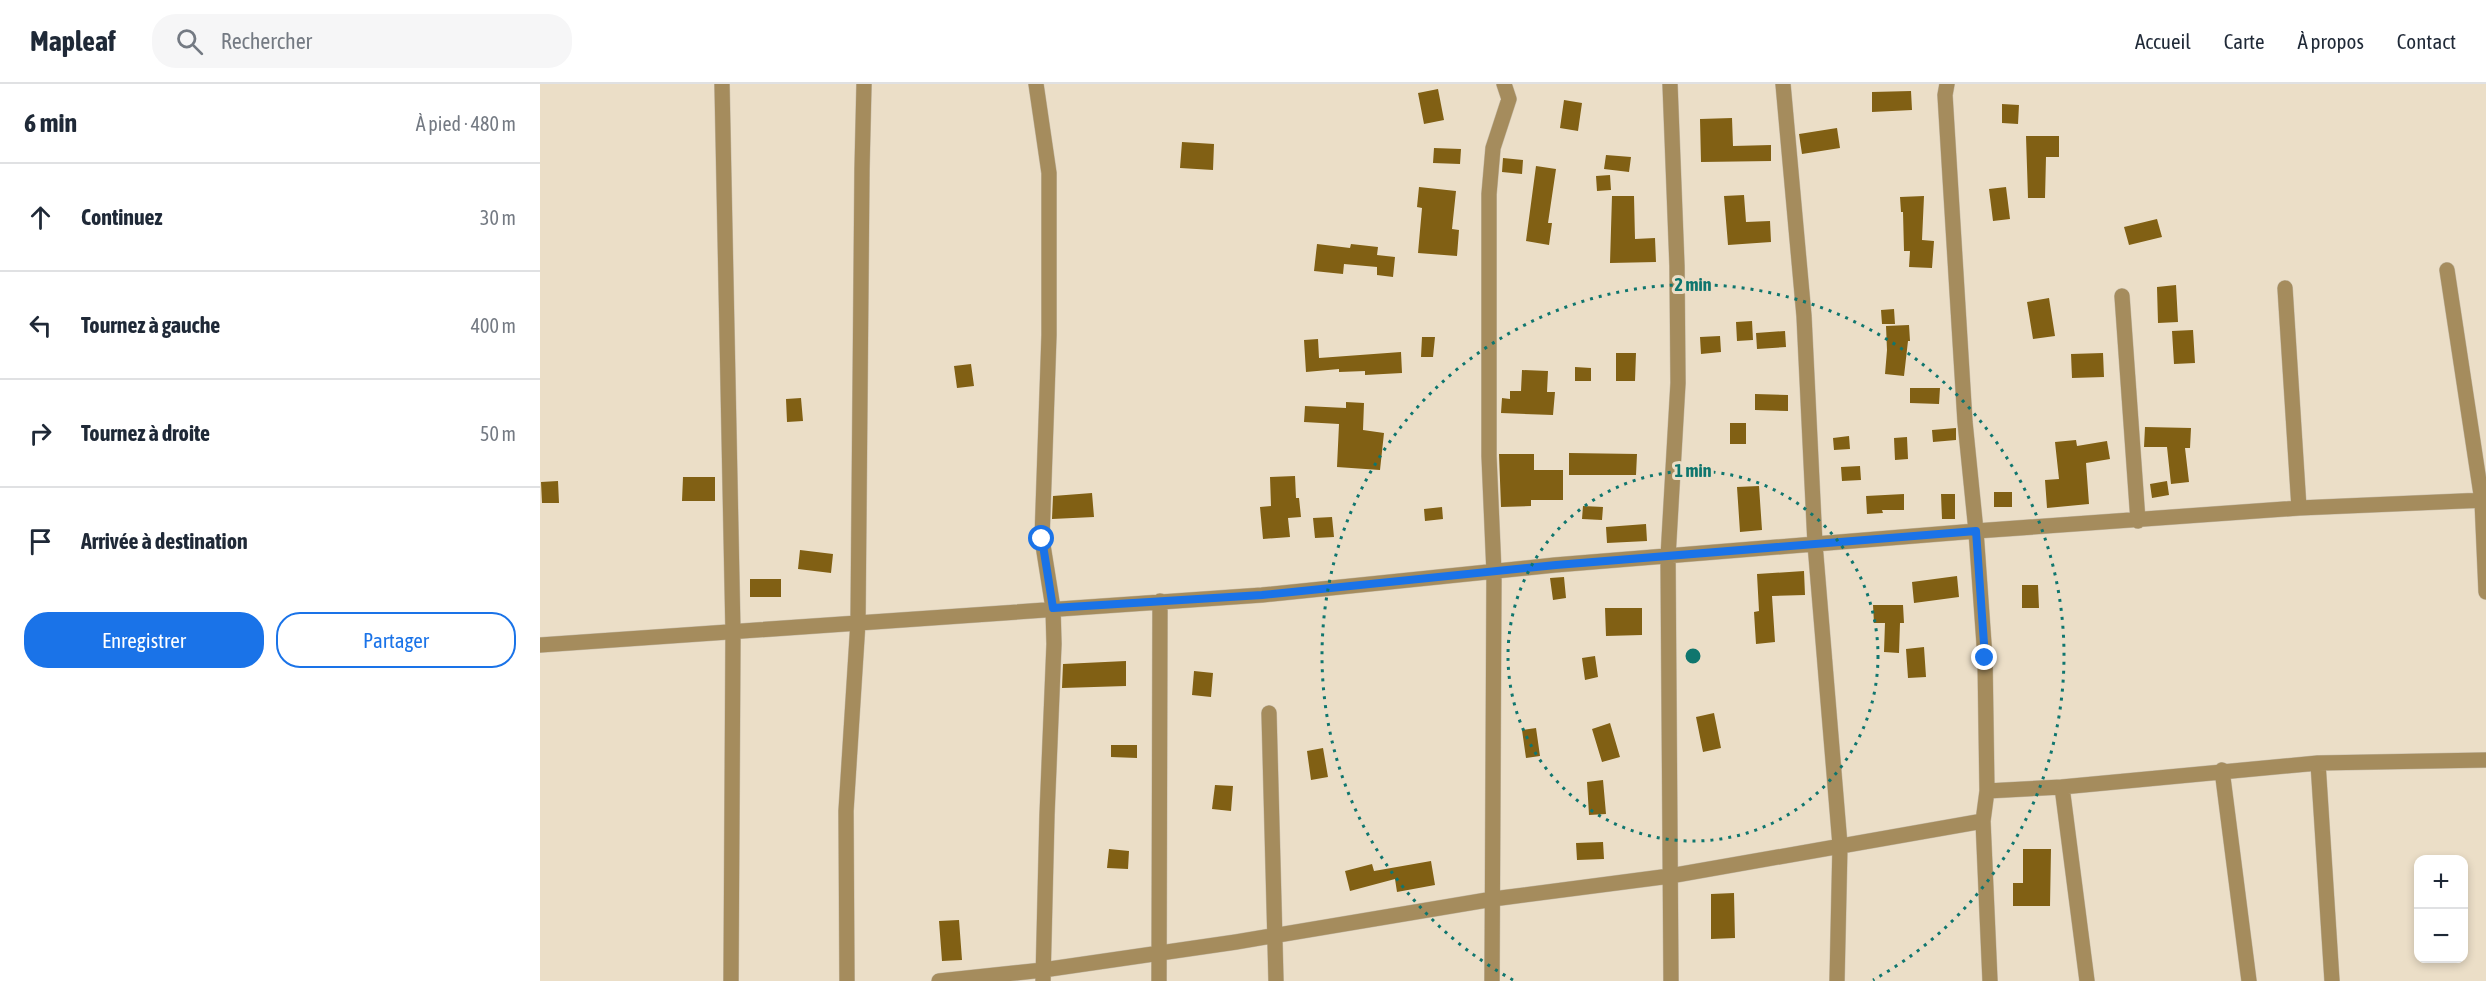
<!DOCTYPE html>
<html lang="fr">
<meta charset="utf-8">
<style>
:root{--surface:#fff;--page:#f6f6f7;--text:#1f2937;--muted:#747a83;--line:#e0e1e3;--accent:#1a73e8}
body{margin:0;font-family:"Asap Condensed",sans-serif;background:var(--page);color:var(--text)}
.controls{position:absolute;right:18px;bottom:18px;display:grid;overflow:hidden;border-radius:12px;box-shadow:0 3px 9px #0003}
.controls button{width:54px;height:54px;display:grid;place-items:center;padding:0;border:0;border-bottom:2px solid var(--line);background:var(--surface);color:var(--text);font:30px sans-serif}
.stop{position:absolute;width:18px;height:18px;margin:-14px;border:4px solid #1a73e8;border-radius:50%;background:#fff}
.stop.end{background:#1a73e8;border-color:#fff;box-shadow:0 2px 6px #0008}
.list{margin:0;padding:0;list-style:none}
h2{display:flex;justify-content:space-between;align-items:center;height:78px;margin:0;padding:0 24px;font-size:26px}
h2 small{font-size:20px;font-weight:400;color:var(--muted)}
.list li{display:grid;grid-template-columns:39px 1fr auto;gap:18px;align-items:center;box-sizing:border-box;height:108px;padding:0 24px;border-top:2px solid var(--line)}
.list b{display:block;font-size:22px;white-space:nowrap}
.list em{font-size:20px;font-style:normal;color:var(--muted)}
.actions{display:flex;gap:12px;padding:18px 24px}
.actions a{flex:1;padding:14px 0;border:2px solid var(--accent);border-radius:24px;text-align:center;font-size:21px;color:var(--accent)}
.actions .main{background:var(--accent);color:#fff}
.icon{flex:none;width:33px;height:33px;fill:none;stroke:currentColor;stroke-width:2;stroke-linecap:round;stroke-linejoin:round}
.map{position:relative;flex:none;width:1946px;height:897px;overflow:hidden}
header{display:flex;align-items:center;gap:36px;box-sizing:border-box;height:84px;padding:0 30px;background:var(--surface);border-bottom:2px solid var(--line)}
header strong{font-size:28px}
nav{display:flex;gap:33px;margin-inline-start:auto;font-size:21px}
.search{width:420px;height:54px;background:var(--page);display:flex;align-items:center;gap:15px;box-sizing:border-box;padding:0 21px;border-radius:24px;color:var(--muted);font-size:22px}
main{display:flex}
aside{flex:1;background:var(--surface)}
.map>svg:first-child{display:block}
</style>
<header>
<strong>Mapleaf</strong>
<div class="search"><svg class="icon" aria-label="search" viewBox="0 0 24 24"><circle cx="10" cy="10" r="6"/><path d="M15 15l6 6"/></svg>Rechercher</div>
<nav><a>Accueil</a><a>Carte</a><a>À propos</a><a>Contact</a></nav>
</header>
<main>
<aside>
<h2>6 min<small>À pied · 480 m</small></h2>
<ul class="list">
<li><svg class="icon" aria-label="ahead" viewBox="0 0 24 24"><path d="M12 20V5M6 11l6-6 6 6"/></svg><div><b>Continuez</b></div><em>30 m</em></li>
<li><svg class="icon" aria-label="left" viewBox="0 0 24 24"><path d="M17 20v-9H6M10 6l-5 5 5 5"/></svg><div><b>Tournez à gauche</b></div><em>400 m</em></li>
<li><svg class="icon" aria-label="right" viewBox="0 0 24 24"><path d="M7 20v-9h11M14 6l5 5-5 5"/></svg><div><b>Tournez à droite</b></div><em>50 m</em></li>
<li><svg class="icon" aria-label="arrive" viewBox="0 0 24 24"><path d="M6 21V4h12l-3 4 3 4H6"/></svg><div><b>Arrivée à destination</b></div></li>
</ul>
<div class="actions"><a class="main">Enregistrer</a><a>Partager</a></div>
</aside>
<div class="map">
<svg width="1946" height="897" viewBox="0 0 1946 897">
<rect width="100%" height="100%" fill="#ebdec7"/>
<!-- building -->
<path fill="#816014" d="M898,5L904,36L884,40L878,9Z
M1371,7L1372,26L1332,28V8Z
M1024,16L1042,19L1038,47L1020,44Z
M1462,20L1479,21L1478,40L1462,39Z
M1192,34L1193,62L1231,61V77L1161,78L1160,35Z
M1297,44L1300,64L1262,70L1259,50Z
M1486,52H1519V73H1506L1505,114H1488Z
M642,58L674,60L673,86L640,84Z
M894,64L921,65L920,80L893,79Z
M1066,71L1091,73L1089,88L1064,85Z
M963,74L983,76L982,90L962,88Z
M996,82L1016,85L1008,139H1012L1009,161L986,157Z
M1070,91L1071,106L1057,107L1056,92Z
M879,103L916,107L912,145L919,146L917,172L878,169L882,124L877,123Z
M1466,103L1470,135L1453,137L1449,105Z
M1204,111L1206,138L1230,137L1231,158L1188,161L1184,112Z
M1072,112H1094L1095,155L1115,154L1116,178L1070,179Z
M1384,112L1382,156L1394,157L1392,184L1369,183L1370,167H1364L1363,128H1361L1360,113Z
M1617,135L1622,153L1589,161L1584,143Z
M777,160L810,164L811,160L838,163L837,171L855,173L853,193L837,191V183L804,180L803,190L774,187Z
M1636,201L1638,238L1618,239L1617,203Z
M1509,214L1515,252L1493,255L1487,218Z
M1354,225L1355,240H1342L1341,226Z
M1212,237L1213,256L1197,257L1196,238Z
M1369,241L1370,257H1368L1364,292L1345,290L1347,266L1346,242Z
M1653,246L1655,279L1634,280L1632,247Z
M1245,247L1246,263L1217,265L1216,249Z
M1180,252L1181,268L1161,270L1160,253Z
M882,253H895L893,273H881Z
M778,255L779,274L861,268L862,289L825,291V287L799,288V285L766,288L764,256Z
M1076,269H1096L1095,297H1076Z
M1563,269L1564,293L1532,294L1531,270Z
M431,280L434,302L417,304L414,282Z
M1035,283L1051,284V297H1035Z
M982,286L1008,287L1007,308H1015L1013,331L961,329L962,314L970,315V307H981Z
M1370,304H1400L1399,320L1370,319Z
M1215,310L1248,311V327L1215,326Z
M261,314L263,337L247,338L246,315Z
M806,318L824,319L823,346L844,349L840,386L797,383L799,340L764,338L765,322L806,324Z
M1190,339H1206V360H1190Z
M1605,343L1651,344L1650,364H1645L1649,398L1631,400L1627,363H1604Z
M1416,344V356L1393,358L1392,346Z
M1309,352L1310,365L1294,366L1293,354Z
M1367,353L1368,375L1355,376L1354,354Z
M1536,356L1537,362L1567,357L1570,375L1546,379L1549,420L1507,424L1505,396L1519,395L1515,358Z
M1029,369L1097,370L1096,391H1029Z
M959,370H994V386H1023V416H991V422L961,423Z
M1320,382L1321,396L1302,397L1301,383Z
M755,392L756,414H759L761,433L748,434L750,453L723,455L720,423L731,422L730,393Z
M143,393H175V417H142Z
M18,397L19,419H2L1,398Z
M1627,397L1629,411L1612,414L1610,400Z
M1219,402L1222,446L1200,448L1197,403Z
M1454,408H1472V423H1454Z
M552,409L554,433L512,435L513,412Z
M1364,410V426H1342L1343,429L1327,430L1326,412Z
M1401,410H1415V435H1402Z
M1043,422L1063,423L1062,436L1042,435Z
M902,423L903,435L885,437L884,425Z
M792,433L794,453L775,454L773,434Z
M1106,440L1107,457L1067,459L1066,443Z
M260,466L293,470L291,489L258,485Z
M1264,487L1265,511L1232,512L1235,558L1216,560L1214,528L1219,527L1217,490Z
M1417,492L1419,513L1374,519L1372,498Z
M1024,493L1026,514L1013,516L1010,494Z
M210,495H241V513H210Z
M1482,501H1498L1499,524H1482Z
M1333,521H1363L1364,539H1360L1359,569L1344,568L1345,539H1334Z
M1065,524H1102V551L1066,552Z
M1384,563L1386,593L1368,594L1366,565Z
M1055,572L1058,593L1045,596L1042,574Z
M586,577V602L522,604L523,580Z
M654,587L673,589L671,613L652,611Z
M1174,629L1181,664L1163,668L1156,633Z
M1070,639L1080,673L1062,678L1052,645Z
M996,644L1000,672L986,674L982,646Z
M571,661H597V674L571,673Z
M783,664L788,693L771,696L767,667Z
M1063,696L1066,730L1049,731L1047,698Z
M675,701L693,702L691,727L672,725Z
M1063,758L1064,775L1037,776L1036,759Z
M569,765L589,767L588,785L567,784Z
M1483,765H1511L1510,822H1473V799H1483Z
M891,777L895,801L857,808L855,795L810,807L805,787L832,780L834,787Z
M1194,809L1195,854L1171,855V810Z
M419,836L422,876L402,877L399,837Z"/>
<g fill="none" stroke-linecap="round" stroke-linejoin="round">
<defs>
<path id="street" d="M182,0L193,549L191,897
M496,0L509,89V251L502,455L513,524L514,560L507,731L503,897
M1130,0L1137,182L1138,299L1128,473L1131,897
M1243,0L1264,232L1275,460L1300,761L1297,897
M1407,0L1405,11L1425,338L1436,447L1445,574L1447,707L1443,737L1450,897
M1907,186L1942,417L1946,508
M1745,204L1759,424
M1582,212L1598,437
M0,561L722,511L1015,481L1436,447L1759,424L1946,416
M729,629L736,897
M1778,679L1792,897
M1682,686L1709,897
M1522,703L1547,897
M1447,707L1522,703L1778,679L1946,676
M307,897L306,727L318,538L322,85L324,0
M399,897L503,886L696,858L953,815L1130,792L1443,737
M619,897L620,517
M952,897L954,489L949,372V110L953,64L969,15L964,0"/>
</defs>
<!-- street casing -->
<use href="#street" stroke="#c5baa6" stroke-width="16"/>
<!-- street -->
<use href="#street" stroke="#a58c5d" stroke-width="15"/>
</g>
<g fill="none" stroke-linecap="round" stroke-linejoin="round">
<!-- route -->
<path stroke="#1a73e8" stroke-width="8" d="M502,455L513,524L722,511L1016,481L1436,447L1445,574"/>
</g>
<!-- distance rings -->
<g fill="none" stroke="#0f766e" stroke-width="3" stroke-dasharray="3 6">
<circle cx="1153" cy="572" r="185"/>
<path d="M973 896A371 371 0 1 1 1333 896"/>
</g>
<circle cx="1153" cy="572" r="9" fill="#0f766e" stroke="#ebdec7" stroke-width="3"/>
<g font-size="18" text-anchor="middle" font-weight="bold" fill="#0f766e" stroke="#ebdec7" stroke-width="6" stroke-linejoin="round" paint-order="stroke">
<text x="1153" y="207">2 min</text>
<text x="1153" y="393">1 min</text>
</g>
</svg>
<div class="controls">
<button>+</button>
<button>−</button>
</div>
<div class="stop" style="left:502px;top:455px"></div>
<div class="stop end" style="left:1445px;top:574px"></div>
</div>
</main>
